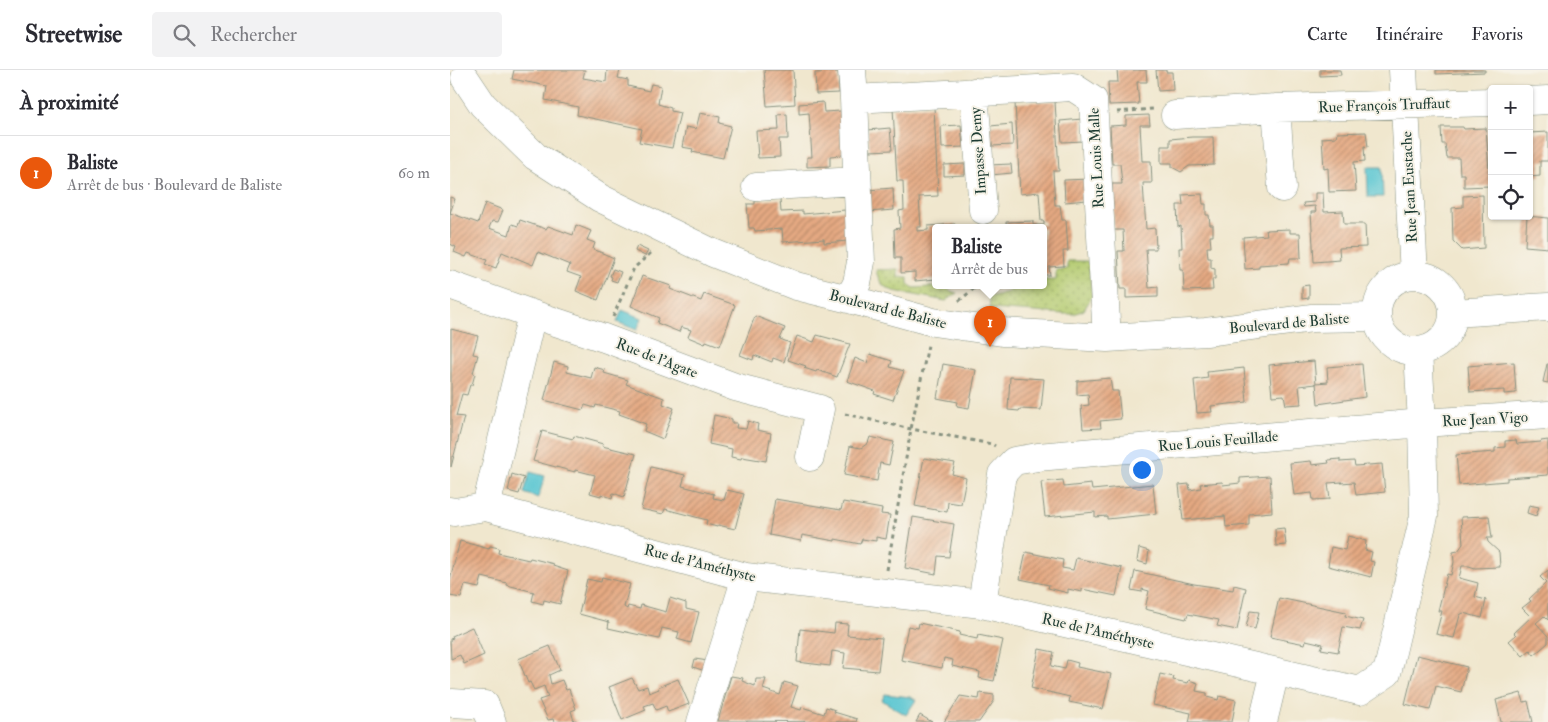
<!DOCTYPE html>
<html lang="fr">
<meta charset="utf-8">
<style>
:root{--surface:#fff;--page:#f2f2f3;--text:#2b2b33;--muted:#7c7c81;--line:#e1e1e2;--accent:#ea580c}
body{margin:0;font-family:"IM FELL Double Pica",serif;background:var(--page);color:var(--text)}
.controls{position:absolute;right:15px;top:15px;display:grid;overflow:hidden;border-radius:5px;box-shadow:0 1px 4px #0004}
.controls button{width:45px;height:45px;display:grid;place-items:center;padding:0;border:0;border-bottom:1px solid var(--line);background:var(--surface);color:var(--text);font:25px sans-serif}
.you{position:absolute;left:691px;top:399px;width:18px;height:18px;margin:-12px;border:4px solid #fff;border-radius:50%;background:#1a73e8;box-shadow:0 0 0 8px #1a73e833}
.badge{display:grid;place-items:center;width:32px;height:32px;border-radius:50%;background:var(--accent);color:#fff;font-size:16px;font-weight:700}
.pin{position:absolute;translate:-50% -41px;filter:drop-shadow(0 1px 2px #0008)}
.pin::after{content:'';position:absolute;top:26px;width:18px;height:15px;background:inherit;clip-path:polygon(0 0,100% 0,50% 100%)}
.popup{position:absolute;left:482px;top:154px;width:115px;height:65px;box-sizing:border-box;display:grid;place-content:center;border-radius:5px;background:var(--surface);filter:drop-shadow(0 1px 4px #0005);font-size:16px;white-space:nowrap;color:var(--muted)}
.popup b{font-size:19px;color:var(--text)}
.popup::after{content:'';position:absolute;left:50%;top:100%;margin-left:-10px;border:10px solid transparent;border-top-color:var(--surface)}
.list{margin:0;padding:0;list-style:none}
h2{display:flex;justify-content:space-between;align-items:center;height:65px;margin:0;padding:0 20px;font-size:21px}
h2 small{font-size:16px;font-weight:400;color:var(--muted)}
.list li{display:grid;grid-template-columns:32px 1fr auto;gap:15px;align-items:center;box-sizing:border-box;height:75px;padding:0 20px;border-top:1px solid var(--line)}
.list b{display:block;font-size:19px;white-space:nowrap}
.list p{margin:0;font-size:16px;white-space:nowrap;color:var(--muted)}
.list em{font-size:16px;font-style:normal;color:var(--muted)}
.icon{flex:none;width:28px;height:28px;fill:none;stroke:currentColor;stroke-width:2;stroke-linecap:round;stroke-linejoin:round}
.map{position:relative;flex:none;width:1098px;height:652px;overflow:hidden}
header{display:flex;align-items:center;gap:30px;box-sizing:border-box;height:70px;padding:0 25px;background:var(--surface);border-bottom:1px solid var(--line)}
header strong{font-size:24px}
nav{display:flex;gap:28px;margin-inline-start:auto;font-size:18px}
.search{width:350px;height:45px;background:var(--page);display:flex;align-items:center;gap:12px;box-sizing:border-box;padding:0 18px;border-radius:5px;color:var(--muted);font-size:19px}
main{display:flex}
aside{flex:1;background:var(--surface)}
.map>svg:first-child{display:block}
</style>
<header>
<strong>Streetwise</strong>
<div class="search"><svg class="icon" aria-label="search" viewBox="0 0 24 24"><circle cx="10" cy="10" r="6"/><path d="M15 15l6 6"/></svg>Rechercher</div>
<nav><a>Carte</a><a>Itinéraire</a><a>Favoris</a></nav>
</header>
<main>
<aside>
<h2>À proximité<small></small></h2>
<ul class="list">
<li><span class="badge">1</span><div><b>Baliste</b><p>Arrêt de bus · Boulevard de Baliste</p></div><em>60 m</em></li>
</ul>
</aside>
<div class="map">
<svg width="1098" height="652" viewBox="0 0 1098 652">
<defs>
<pattern id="grass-dots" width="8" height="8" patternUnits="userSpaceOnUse" patternTransform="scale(1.25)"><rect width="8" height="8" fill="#b4cb6f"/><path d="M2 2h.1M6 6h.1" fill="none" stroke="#92a65c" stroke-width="1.8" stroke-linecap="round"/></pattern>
<pattern id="building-hatch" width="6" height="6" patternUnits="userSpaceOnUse" patternTransform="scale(1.25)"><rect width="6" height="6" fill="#e5a982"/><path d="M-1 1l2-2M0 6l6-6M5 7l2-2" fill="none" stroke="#b98b6b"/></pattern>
</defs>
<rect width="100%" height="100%" fill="#f7f3e8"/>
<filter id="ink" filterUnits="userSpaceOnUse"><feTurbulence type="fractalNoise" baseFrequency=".02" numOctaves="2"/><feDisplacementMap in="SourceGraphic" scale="10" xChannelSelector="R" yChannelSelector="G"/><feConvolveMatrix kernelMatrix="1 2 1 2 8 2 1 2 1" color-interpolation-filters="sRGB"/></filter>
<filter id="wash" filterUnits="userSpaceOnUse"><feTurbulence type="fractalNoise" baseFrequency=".0096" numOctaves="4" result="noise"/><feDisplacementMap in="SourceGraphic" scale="20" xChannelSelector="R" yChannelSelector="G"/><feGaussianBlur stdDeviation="1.12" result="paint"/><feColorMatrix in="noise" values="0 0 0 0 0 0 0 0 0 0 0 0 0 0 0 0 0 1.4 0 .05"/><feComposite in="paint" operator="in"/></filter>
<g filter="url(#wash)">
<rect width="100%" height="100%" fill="#f0e7ce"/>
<!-- grass -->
<path fill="url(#grass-dots)" stroke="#6a8452" d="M617,191H638L642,226L634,240L624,244H614L540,239L539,227L558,222L566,216H594V210H606V200L617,199Z
M448,199V207H458V214L464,218L496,216L501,221L507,223L496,231L444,221C432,217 429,212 426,200Z"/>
<!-- water -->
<path fill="#5ac6d2" stroke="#3c8283" d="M917,97H932L933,127H918Z
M172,240L192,248L187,260L167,252Z
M80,402L95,406L88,428L74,423Z
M435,624L460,627L466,630L456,645L432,630Z"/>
<g id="blocks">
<!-- building -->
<path fill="url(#building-hatch)" d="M64,0H135L133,8L156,12L157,0H170L168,8L178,10V16L199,21L201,14L211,16L208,34L221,38V41L230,43L222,78L189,72L192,59L127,45L128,37L95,30L97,16L62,9Z
M314,0H343L345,34L317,36Z
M667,0H696L697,12H687L689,34L659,35L658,12H668Z
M706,0H716V2H722L723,20L708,21Z
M870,0H890L891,5L870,6Z
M986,0H1035V2L986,4Z
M388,2L389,23L366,24L365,3Z
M605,31L609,101H603L605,135H610L612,150H616L618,181H613L614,196L599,197L600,205H594V158H556V152L583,151V155H594V151H591L589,122L570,124L565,33Z
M373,32L374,42L391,41L393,85L380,86V96L357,97V87H362L359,43L349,44V34Z
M484,36L488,126L469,127L471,157H467V161L478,160V156L505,154V158H486V209L465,211V202L451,203V188H445L444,159L450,158L449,141L454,140L453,111H447L443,38Z
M250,43L270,47L269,53L281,56L273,88L242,82L243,79L232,77L236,57L246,59Z
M337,44L338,69H329L330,87L308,88L306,61L329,60L328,45Z
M699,45L700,55H690L692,91H701L702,113H693L696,159L705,158L706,179H696L699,218L708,217V227L676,228V219H670L668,181H674L673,160H664L662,114H672L670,94H662L660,56L676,55V46Z
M632,49L634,71L612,72L610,51Z
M562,54L563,75L542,76L540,56Z
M511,55L513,77L492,78L491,56Z
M991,57H1013L1014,59L1036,58L1040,116L1014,117V104H1010L1009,88H997L995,74H992Z
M440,58L442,80L420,81L418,60Z
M916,62L918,77L914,76L915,91L904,92L906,121L879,122L878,98L874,99L872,68L886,67L887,63Z
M1098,62V91H1090V106L1079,107V63Z
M742,67H763L764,95L739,96L731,102L722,97V93H711V76H720V69Z
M515,94V105L494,106V95Z
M561,94L562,103L541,105L539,95Z
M640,109L637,130L615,132L614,110Z
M443,118L444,140L418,142L417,120Z
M865,123H873L874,142L893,141L894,154H915L916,177L889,178L890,190L864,192L861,142H866L865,136L854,137L853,133L865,132Z
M752,124L753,134H756V145H759L760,155H763V166H760L761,177H757L758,188H761V198L765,199V209H762L763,220L734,221L733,200H730L729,178H732L731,156L728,157L727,135H733L732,125Z
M1033,125L1034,178L1012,180L1003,171L1002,138L1013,137V126Z
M0,127L5,129L0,143Z
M330,129L331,142L353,141V144L395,140L398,171L374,173V169L333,172L332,159L305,161L304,158H299L297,134H305V131Z
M35,133L53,140L48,152L42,151L39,158L59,165L62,154L68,156L70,150L96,159L98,156L123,165L126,155L141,161L137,170L145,173L143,179L164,188L148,230L126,221L131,207L117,202L120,195L88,182L83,195L52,182L46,198L35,194L37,190L18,183L16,187L4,182L6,177L0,174V143L28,153Z
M1077,146L1098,148V178L1075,176Z
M840,159V163H850L851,188H840L839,193L809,195V198L795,199L793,167L817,165L816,160Z
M187,176L198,181L195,186L185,181Z
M163,199L171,202L167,212L161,210L162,207L160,206Z
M192,206L221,216L220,219L251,231L254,224L285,235L270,276L256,271L255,274L238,267L241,260L231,257L229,262L207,253L209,248L181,236Z
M859,215V228L852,229V216Z
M305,246L335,258L330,269L340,273L334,292L323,288L322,292L304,285L303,290L290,285Z
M1,259L28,266L23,284L28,285L23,303L25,304L22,315H20L17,325L12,324L6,346L14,347L1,397Z
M367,265L400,274L387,307L367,300L366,302L354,298L356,296L338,290L347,266L364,272Z
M420,284L442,291L440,297L454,301L443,330L424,324L425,321L397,311L405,288L417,293Z
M864,291L866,314L849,316L851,334L836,335L834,325L822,326L819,295Z
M104,292L118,296L117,302L141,308L144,297L155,300L154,303L178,310L176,314L214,328L213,334L224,338L213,369L194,361L196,354L169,344L170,341L146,335L145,338L135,335L133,340L94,330Z
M1064,292L1066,323L1054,324V320L1020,322L1018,296Z
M493,294L526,300L519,338L507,336L508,332L487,328Z
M912,294L915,327L868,334L866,313L878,312L877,297Z
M1097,294H1098V313L1093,312Z
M794,298L797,332L761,336L762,342L747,343L744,310L758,308L757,302Z
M560,307L594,309L591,340L570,339L569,341L558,340Z
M660,308L662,321H668L671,349L650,351L651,358L633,359L631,336L639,335L638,324L627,325V311Z
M264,345L282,349V353H287L286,358L296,359L298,351L308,354L307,360L321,363L316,391L292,387L291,389L281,387L282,379L259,374Z
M92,361L123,369L124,366L153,374L152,376L186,384L174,427L163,423L162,428L151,424V426L140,423L145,405L125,400V402L83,391Z
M420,367L444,372L439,395L430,393L427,411L394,405L400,376L411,378L418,373Z
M1066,370L1067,374L1091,372V371L1098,370V405L1057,408V411L1009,415L1006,385L1045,382V378L1055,377V371Z
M474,388L505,393L502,404L516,408L511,434L498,432L497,442L465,436Z
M890,389V392L904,391L905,396L932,394L935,422L906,425L904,412L891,413L892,412L878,413L880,429L863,430L862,423L844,425L840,393L861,391L862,395L879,393L878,390Z
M201,397L235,405L232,416L264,424L263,428L274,430L277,420L294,424L285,459L268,455L267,457L256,454L257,450L215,439L213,444L191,439Z
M62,404L74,408L69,424L58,421Z
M820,406L822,442L799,444V455L776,457L775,446L733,450L729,415L739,414L740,420L751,418L750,414L772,412L773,415L790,413V408Z
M613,410L614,417L641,414L642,420L703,414L706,444L657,449V446L645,447V442L595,447L591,412Z
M325,429L391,440L393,432L432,439L431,444L440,445L436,469L426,467V471L412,469L410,474L385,469V471L352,465L351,471L319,465Z
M1079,435L1089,437L1086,446L1077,443Z
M1039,446L1042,468H1037L1038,472L1049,482L1050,497L1025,498L1019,496H1012L1009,508L1028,513L1025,527L1036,530L1032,548L1013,543L1010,545L1004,568L986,564L992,541H988L997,504L1001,505L1004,492L1003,482L1008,481L1013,474L1011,447Z
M463,447L504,454L499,487L488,486L486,504L455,498Z
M834,458L836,475L826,476L825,459Z
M898,466L916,471L915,480L922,482L920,491L924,492L921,507L878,496L881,477L895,480Z
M10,471L39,479L40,476L49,478L48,483L79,490L80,488L104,494L103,496L118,501L110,534L94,530L93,534L82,531L84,522L57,515V513L32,507L29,518L15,515L11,528L0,526V509Z
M689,478L699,481L697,494L687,491Z
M576,482L613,490L612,498L623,500L626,488L672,498L666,526L632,519V522L618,519V523L598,518L599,515L570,509Z
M1098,500V550L1094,546L1086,553L1098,566V573L1084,585L1080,580L1073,586L1059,571L1066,565L1064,563L1081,547L1072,538L1081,531L1079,529L1096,513L1090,507Z
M685,501L744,514L783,520L784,515L796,518L787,560L767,556L769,550L738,544L736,549L695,539L699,521L692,519V522L681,520Z
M152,507L180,514L174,537L177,539L178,536L190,539L191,535L216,542L220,528L236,533V539L249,542L241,573L227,569L229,562L212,558L209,569L158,558L159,552L129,544L137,509L151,512Z
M829,528L896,542L895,546L913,550L910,560L893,557L888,582L871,579L873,574L856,570L855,574L820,567Z
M800,541L809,542L805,559L796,557Z
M385,553L398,554L397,565L432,568L428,601L393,598L395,583L382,581L380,596L347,592L350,559L384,563Z
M469,553L510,562L509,565L527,569L528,565L553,570L544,611L529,608L530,602L502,596L503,590L494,588L492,598L451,590L458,556L468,558Z
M22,557L34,585L14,594L10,585L1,589L0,569L3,568L2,566Z
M100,576L110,600L99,605L101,614L112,610L116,620L119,619L126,639L121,641L124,651L126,650L127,652H104L103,649L98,650L89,630L98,627L94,616L84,620L80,612L78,613L68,589Z
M589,579L604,582L601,596L615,599L617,590L628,593L627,597L661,604L653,639L619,632L620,627L581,618Z
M967,585L1017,597L1011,622L986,616L980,640L955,634Z
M245,589L258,591L255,601L243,597Z
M710,604L724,607L723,610L738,613L739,610L748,613L746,621L757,623V627L768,630L769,626L786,630L782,652H739L741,643L703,635Z
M281,606L293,608L292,611L305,616L306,609H316L313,619L330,625L334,612L348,616L341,637L351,640L352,637L374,644L376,637L385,640L384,642L407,649L406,652L268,651Z
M182,608L188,619L197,616L199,623L209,619L208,617L228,609L239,634L218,642L216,636L206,640L203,633L194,636L196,640L172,650L159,617Z
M530,623L544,625V631L529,652H494L510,626L529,629Z
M1071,623L1074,632L1078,631L1083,652H1051L1046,630Z
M470,645L482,652H466Z"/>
</g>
</g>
<g filter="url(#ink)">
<use href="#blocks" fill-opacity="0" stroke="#889281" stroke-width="1"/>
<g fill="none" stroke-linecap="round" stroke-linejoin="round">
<defs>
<path id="minor" d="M402,0L404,29
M953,0L964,205
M15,8L33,35L85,86L150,128L263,183L346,216L399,229L483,252L552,262L657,268L756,262L862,248L926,247
M524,22L533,140
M1079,31L1098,30
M826,38L832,118
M725,45L826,38L1042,32
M306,117L406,111
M927 243a38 38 0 1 1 76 0a38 38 0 1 1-76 0Z
M0,215L82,244L154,268L285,317L370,339L360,387
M399,229L407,213L411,192L404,29L623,17L643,30L657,268
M1003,243L1098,237
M36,437L296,507L532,534L910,621L937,603L974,446L972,353L968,281
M0,441L4,442L36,437L82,244
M532,534L552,404L564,391L588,387L972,353L1098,345
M2,633L35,635L42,652
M251,652L296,507
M813,652L825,602"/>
</defs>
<!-- minor casing -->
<use href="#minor" stroke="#889281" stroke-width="29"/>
<!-- path -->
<path stroke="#889281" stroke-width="3" stroke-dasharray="4 4" stroke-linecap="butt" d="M667,42L703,39
M509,231L527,216
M163,247L184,198L203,181
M395,344L461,359L542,374L545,376
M437,500L461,359L478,275"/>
<!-- minor -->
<use href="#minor" stroke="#fff" stroke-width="28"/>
</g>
</g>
<g text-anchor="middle" stroke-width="4" stroke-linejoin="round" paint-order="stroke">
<!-- street labels -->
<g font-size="15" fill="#1f3d34" stroke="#f7f3e8">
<text transform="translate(934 35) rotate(-2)" y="5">Rue François Truffaut</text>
<text transform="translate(528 81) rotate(-94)" y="5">Impasse Demy</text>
<text transform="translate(646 88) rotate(-93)" y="5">Rue Louis Malle</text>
<text transform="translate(959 117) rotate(-93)" y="5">Rue Jean Eustache</text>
<text transform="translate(438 239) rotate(14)" y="5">Boulevard de Baliste</text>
<text transform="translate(839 253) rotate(-5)" y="5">Boulevard de Baliste</text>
<text transform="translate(207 288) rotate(21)" y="5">Rue de l'Agate</text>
<text transform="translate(1035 349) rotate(-3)" y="5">Rue Jean Vigo</text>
<text transform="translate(768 371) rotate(-5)" y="5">Rue Louis Feuillade</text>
<text transform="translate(250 493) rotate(14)" y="5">Rue de l'Améthyste</text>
<text transform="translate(648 561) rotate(13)" y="5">Rue de l'Améthyste</text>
</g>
</g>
</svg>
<div class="controls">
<button>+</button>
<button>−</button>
<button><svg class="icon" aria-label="locate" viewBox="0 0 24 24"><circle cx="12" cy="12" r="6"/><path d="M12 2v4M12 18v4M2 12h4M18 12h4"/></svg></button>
</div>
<div class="you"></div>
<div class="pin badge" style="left:540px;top:277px">1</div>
<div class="popup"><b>Baliste</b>Arrêt de bus</div>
</div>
</main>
